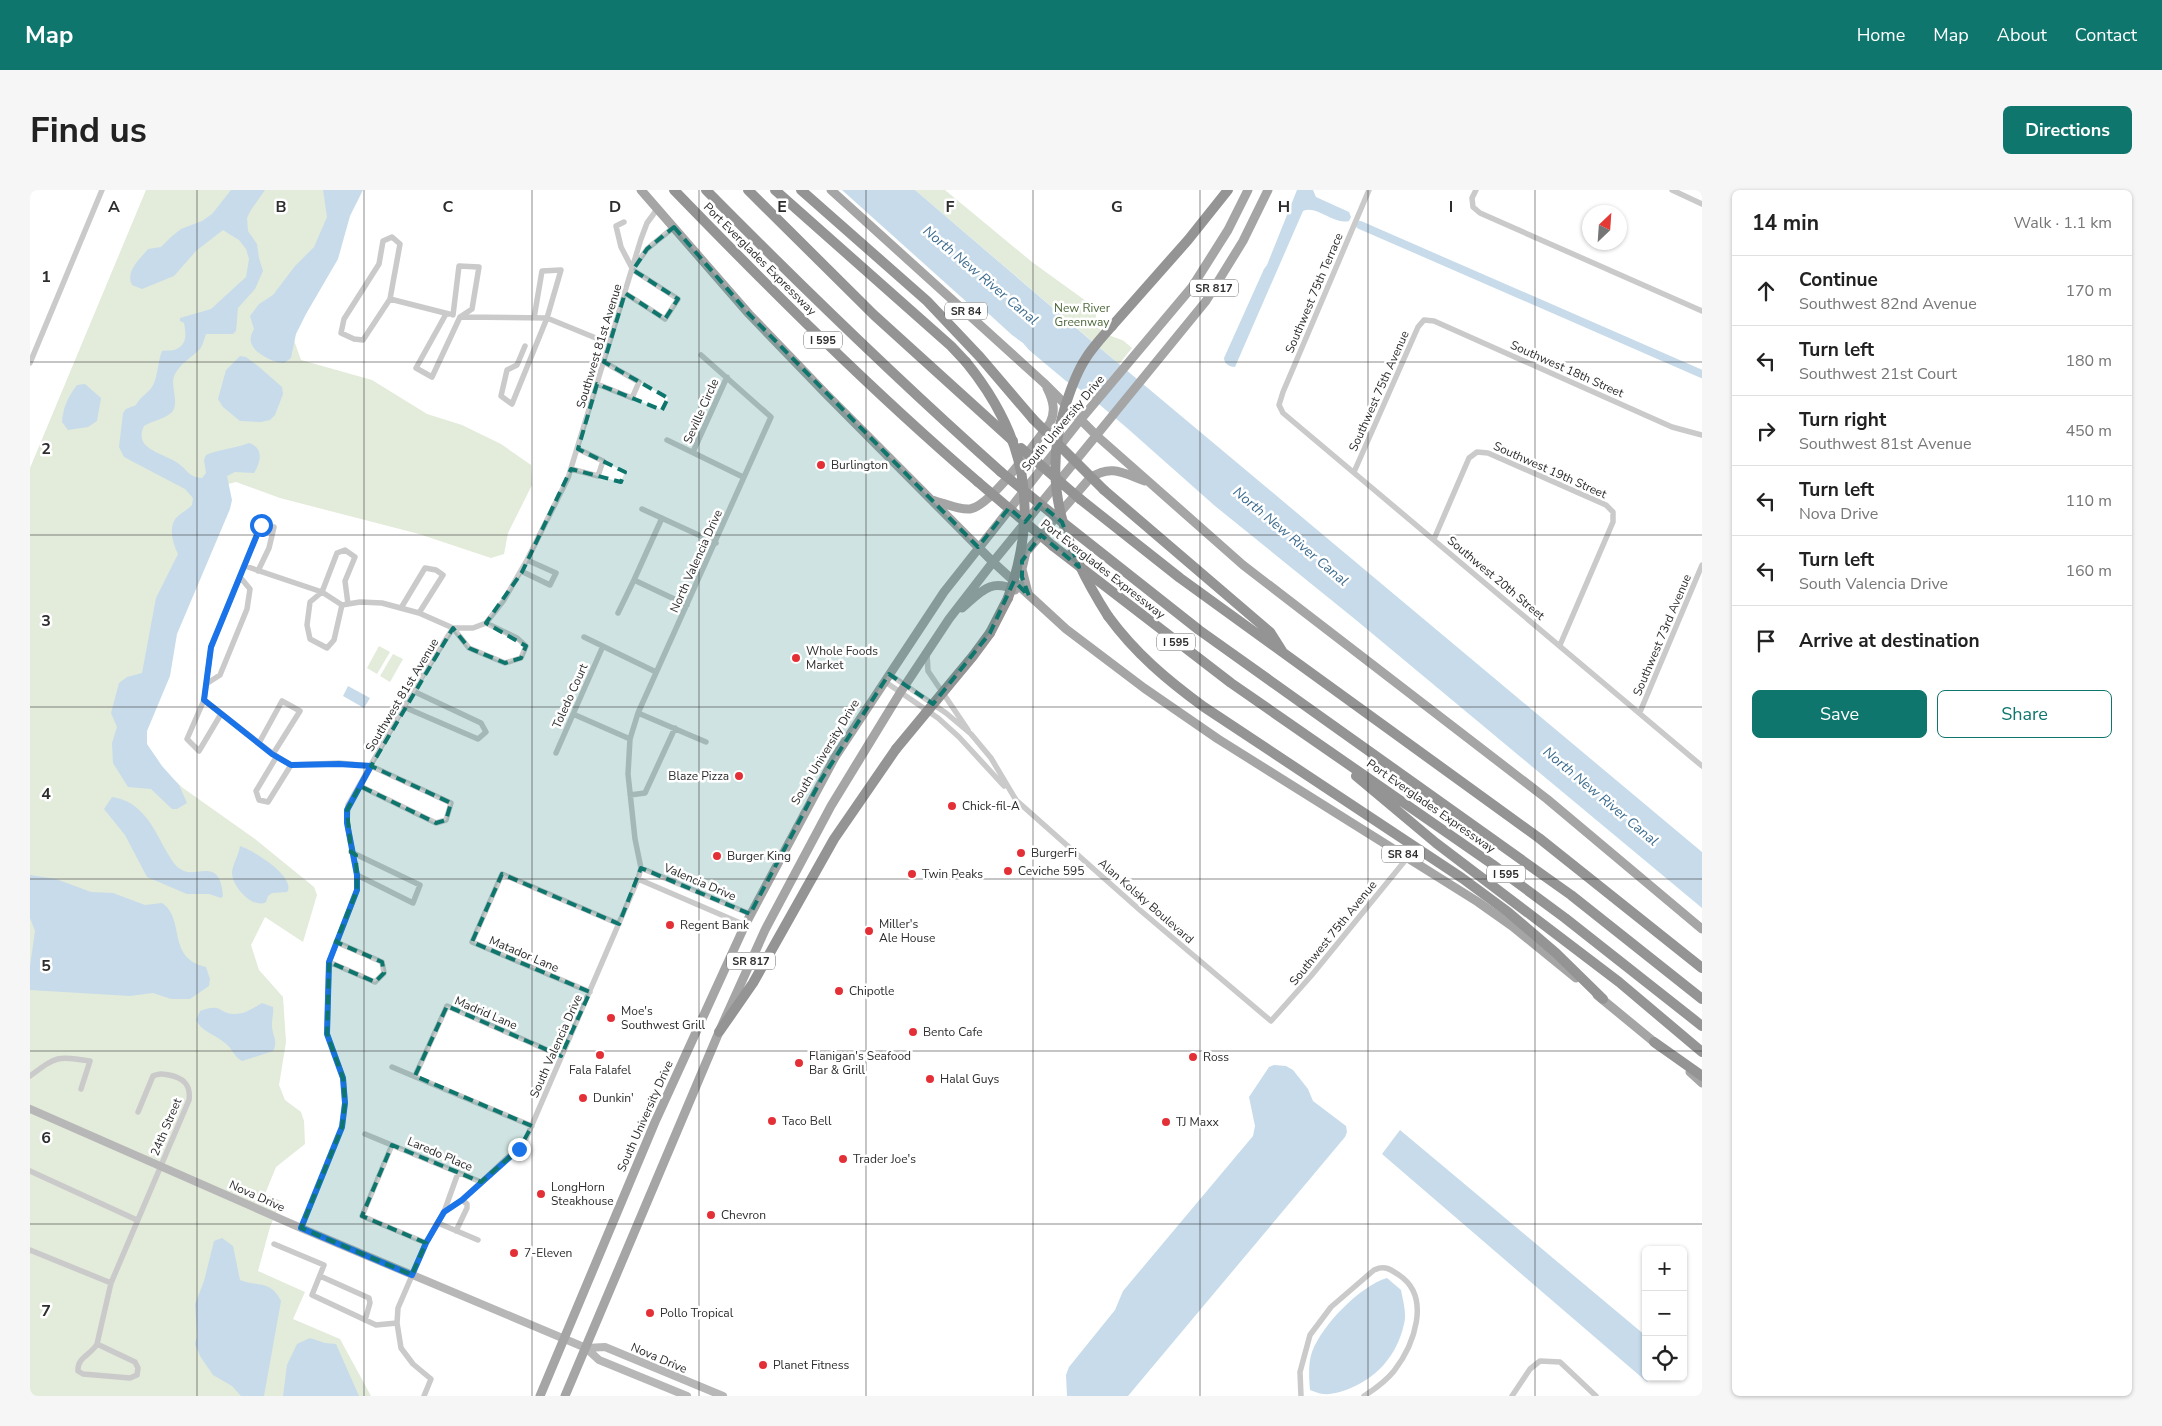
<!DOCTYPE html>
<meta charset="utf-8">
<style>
:root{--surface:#fff;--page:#f6f6f6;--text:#222;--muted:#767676;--line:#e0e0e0;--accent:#0f766e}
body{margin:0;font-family:"Nunito Sans",sans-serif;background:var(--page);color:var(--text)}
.controls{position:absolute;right:15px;bottom:15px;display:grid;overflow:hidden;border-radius:8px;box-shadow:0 1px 4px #0004}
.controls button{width:45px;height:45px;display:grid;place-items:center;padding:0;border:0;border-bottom:1px solid var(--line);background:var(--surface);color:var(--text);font:25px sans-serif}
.compass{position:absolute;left:1552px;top:15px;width:45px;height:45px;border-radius:50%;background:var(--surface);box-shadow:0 1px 4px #0004;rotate:25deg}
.stop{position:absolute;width:15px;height:15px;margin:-11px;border:4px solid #1a73e8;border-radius:50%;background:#fff}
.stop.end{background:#1a73e8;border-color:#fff;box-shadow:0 1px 5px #0008}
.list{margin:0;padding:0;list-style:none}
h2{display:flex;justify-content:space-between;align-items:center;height:65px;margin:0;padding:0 20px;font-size:21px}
h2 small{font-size:16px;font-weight:400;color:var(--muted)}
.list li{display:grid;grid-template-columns:32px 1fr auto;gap:15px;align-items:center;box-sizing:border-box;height:70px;padding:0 20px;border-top:1px solid var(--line)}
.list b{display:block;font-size:19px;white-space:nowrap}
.list p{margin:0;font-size:16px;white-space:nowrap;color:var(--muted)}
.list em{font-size:16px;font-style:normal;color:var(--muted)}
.actions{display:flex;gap:10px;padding:15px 20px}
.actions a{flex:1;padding:11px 0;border:1px solid var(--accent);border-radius:8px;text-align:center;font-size:18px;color:var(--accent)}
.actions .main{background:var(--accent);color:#fff}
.icon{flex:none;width:28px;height:28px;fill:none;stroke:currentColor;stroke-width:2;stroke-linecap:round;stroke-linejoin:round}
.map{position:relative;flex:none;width:1672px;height:1206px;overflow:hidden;border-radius:8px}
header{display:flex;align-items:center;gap:30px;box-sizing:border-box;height:70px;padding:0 25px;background:var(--accent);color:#fff}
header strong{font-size:24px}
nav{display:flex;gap:28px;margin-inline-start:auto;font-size:18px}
.intro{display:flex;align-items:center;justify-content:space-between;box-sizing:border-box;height:120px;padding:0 30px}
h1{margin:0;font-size:35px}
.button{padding:12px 22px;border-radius:8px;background:var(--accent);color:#fff;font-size:18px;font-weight:700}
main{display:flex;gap:30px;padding:0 30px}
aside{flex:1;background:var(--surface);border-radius:8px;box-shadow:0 1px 4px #0004}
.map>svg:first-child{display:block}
</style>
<header>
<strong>Map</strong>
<nav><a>Home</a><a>Map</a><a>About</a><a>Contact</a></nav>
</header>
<div class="intro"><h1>Find us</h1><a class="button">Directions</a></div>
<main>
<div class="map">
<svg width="1672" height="1206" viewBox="0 0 1672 1206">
<rect width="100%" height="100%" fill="#fff"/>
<!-- green -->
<path fill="#e3ebda" d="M116,0H319L260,139L271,170L342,190L397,224L432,235L471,254L501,275L502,295L478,343L474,364L461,368L389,344L250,308L206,292L186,297L101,563L117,565L153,598L225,649L284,697L287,705L273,752L235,727L221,755L229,780L253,807L256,852L249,895L255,910L271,922L274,931L275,954L246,977L235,1004L251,1011L240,1037L228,1081L275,1102L263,1129L310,1149L341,1206H0V278Z
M885,0H915L1002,72L1067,119C1062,141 1075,144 1092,150C1095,151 1099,156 1102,158L1089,174Z
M349,456L360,462L347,484L337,478Z
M363,464L373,469L360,492L350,486Z"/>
<!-- water -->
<path fill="#c7dbea" d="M201,0H235L221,20L217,28L218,41L227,54L229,68L233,81L225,99L208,118L206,141L203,144H176C174,149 173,155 170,159C162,167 151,173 145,184C139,195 150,212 142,222C137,228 122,231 114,236C103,259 132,263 146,272C158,279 157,287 172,288L176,283L174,270L176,265C189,259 204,259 219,253C234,258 231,272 224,283L205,282L197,286L202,310L200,319L147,444L140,486L117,541V554L132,576L149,595L157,613L147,619H142L121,599L98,597L83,573L82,553L87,537L81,523L89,493L97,487L112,483L126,408L148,364C143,354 138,338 146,328C151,323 157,320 162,315L163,308L155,299L94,267L89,257L93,223L96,219L106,215C110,206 120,203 124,193C128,183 128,171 132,161C136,160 140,161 144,160C158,155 156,144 154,133L150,131V128L181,119L216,87L219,69L216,59L209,50L193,40L166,61L144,86L112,99L102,95C95,81 110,69 118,59L131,57L141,47L151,39L172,31L182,24Z
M293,0H333L320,26L308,69L276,124L266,144L261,168L254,173C244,173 226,164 222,155C219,149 221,145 224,139L220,126L229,114L243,105L265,76L284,57L297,27Z
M812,0H885L1058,148L1672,662V718L1326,430L1185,316L1097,238L1056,203L1036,191L999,160L993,153L982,145L948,114L944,113L940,115Z
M1267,0H1283L1286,7L1319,22L1321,27L1319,31C1303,35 1287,15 1273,21L1205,177C1200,177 1194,174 1194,168L1234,79L1237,75Z
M210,166L216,167L228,176L252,197L253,204L245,225L240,230L231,232L210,231L193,217L188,209L196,180Z
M55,194L71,208L67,231L58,237L38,240L32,232C33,217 38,207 47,195Z
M318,496L340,508L334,518L313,506Z
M82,607C111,611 123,636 135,659C140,667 144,676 152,680C166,689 190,665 193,706L191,708L179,704H157L117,687L95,645L74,619Z
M210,656C223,660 267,687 257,702L242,703L238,706L236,712C223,720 201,695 202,682C203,673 209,665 210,656Z
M0,685L26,689L61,702L83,703L115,715L132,713C156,729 136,768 176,777L180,789L179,796L160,809H141L123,803L100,806L0,800V776L5,741L0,728Z
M232,813L243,817C244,823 242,828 242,833C241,844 249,851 243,861L212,871C204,867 202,858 195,853C185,844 173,843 166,830L170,821C193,812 188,824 205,824C216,824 223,818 232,813Z
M1244,875L1256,876L1263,880L1278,899L1283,911L1316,936L1317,942L1315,947L1098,1206H1037L1036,1185L1039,1177L1085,1120L1093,1101L1223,946L1225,936L1219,907L1239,877Z
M1370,940L1616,1146V1187H1621L1617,1192L1352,964Z
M192,1048L203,1056L210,1090C228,1097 241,1090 251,1111L234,1206H211L202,1196L183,1185L170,1166L165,1154L167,1146L165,1114L174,1091L184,1051Z
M1357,1088L1371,1100C1373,1111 1377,1124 1374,1134C1367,1166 1346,1189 1316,1200C1301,1205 1294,1206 1280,1200C1279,1188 1278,1173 1282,1162C1292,1135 1330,1096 1357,1088Z
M280,1148L295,1153L306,1154L329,1206H253L257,1175L267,1154Z"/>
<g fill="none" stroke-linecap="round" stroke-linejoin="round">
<!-- canal -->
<path stroke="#c7dbea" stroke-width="8" d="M1330,35L1672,184"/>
<!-- street -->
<path stroke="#cacaca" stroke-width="5.5" d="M1339,0L1253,202L1249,215L1253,223L1672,576
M1446,0L1442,8L1443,17L1450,23L1672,121
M1642,0L1672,14
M594,32L586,36L591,57L603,80L648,109L635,129L595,103
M362,47L370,54L360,109L333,150L324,149L311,143L314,129L349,74L353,51Z
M607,73L617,59L644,37
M360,109L419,124
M416,124L386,178L402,187L430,127L442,119L449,77L429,76L423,125
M430,127L517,128L578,153
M495,156L487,175L477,180L471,206L482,214L517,128L531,80L512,81L504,128
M0,173L72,0
M567,194L602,208L609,192L574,172
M637,250L713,287
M663,262L697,187
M541,279L568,286L573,271L548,259
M1324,282L1388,137L1394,130L1404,131L1642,237L1672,245
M612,319L686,353
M632,328L604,390L657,415
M1404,349L1439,268L1447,262L1458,263L1576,315L1583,322V332L1530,455
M215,376L292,402L312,415L330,412L352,413L389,423L423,438L439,458L475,473L491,468L496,456L487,448L456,433
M491,381L520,395L526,383L497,370
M312,415L304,450L297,458L280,449L277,435L280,412L292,402L307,363L315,360L325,367L315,391L318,414
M371,418L395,378L406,380L413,385L389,423
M588,423L604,390
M554,447L626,482
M897,464L898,481L938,540
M859,484L916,523L941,544L961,568L986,610L1111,721L1241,831L1281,786L1378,667
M854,491L908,528L929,547L974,596
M176,494L190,485L217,419L220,399L210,387
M174,510L243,564L261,575L309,573L341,576L421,613L416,630L406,633L330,596
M374,517L448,549L456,542L451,533L383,501
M1610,522L1672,375
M608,523L676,552
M191,524L169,561L157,549L174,510L181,457L231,335L244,337L239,358L228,381
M543,524L600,549
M229,553L252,511L270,521L243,564
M526,563L573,456
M247,566L226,601L229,610L238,612L261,575
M600,605L615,603L645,538
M321,662L390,695L383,713L327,685
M611,678L720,724
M608,689L715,735
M299,772L345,792L354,783L352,772L306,752
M560,802L442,752L472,684L589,734
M362,877L502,936
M0,886C27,866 26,866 60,871L51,899
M385,886L417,816L531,866
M335,944L451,992
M362,955L332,1026L396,1053
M0,981L107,1030
M414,1022L428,983
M408,1033L448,1050
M271,1038L312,937L315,913L313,888L297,844L299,772L327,700V685L317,633L318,615L383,501L423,438H443L456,433L474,410L497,370L538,288L611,49L617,33L628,18
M426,1041L437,1018V1014L432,1010
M244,1054L294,1075L282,1105L346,1135L367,1133
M0,1060L81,1093
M290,1086L339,1108L340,1113L335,1130
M67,1154L105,1172L108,1178L107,1185L100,1188L53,1184L48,1181C47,1167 61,1165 67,1154L81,1093L159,910C161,895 154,888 139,885C133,884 129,883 123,886L108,922
M394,1206L401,1189L383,1174L371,1158L367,1133L368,1118L396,1053L414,1022L432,1010L495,951L608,689L611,678L605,649L598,584L600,549L608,523L741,227L671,165
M1271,1206L1270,1182L1280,1145L1301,1117L1344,1080C1355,1075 1360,1079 1369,1085C1402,1107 1384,1155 1364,1181C1356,1191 1345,1199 1334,1206
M1482,1206L1500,1179L1510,1171L1530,1172L1566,1206"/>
<!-- secondary -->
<path stroke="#b7b7b7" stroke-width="8" d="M0,919L271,1038L556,1158L569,1170L657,1206
M556,1158L575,1157L693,1206"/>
<!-- primary -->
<path stroke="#a5a5a5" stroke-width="9" d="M611,0L719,124L796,204L963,372L1036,439L1114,498L1188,549L1448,712L1482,736L1546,788
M801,0L1014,193L1067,246L1213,375L1517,609L1672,739
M902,310C914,313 928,320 940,319C961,316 1006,252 1020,233C1026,221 1023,210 1017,198
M998,403L992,379L996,362L1060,288C1081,274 1093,283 1115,291
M932,418C951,402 960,388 985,400
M1567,805L1629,856
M1660,882L1672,893
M510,1206L625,932L715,735L805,567L914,402L1051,229L1162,97L1198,40L1218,0
M535,1206L689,842L735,740L801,616L870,503L919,429L963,372L1176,111L1213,51L1238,0"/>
<!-- highway -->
<path stroke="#949494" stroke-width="10" d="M644,0C742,101 841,200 948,292
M676,0C772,97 869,191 971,282
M718,0L844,125L983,251
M745,0L921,156L936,172
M771,0L897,111L950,167L1003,229
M1082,136L1158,50L1198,0
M1074,300L1240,442L1252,461
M1050,309L1150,388L1509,648L1672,778
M1031,331L1169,440L1541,705L1672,809
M1023,356L1201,493L1462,674L1535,728L1672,836
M1078,426C1105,463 1137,490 1174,517L1432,688L1478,722L1526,763L1573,809
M960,443L978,408
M1326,586L1406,653L1589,792L1672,862
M689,842L723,793L804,649L866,559
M1624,852L1672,886"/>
<!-- highway-bridge -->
<path stroke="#949494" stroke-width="10" d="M936,172C996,246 1010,318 978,408
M1003,229L1074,300
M991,258L1050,309
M971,282L1031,331
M948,292L1023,356
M1078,426C1036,360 1010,296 1035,217C1040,201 1046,183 1056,168C1063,157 1073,146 1082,136
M866,559L943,466L960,443"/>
</g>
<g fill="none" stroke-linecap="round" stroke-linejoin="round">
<!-- route -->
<path stroke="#1a73e8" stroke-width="6" d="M231,335L181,457L174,510L242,564L261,575L309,574L341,576L317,620V633L327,685V700L299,772L297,844L313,888L315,913L312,937L271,1038L382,1085L396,1053L414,1022L432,1010L489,959"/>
</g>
<!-- marked area -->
<path fill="#0f766e" fill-opacity="0.2" stroke="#0f766e" stroke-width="4" stroke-dasharray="10 6" stroke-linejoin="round" d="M644,37L719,124L948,357L979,318L995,332L1010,314L1032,332L1049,377L1011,345L992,371V387L999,406L984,391L960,443L903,514L859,484L791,590L720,724L611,678L589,734L472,684L442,752L560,802L531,866L417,816L385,886L502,936L489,959L451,992L362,955L332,1026L396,1053L382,1085L271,1038L312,937L315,913L313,888L297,844L299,772L345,792L354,783L352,772L306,752L327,700L326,665L321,662L317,620L330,596L406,633L416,630L421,613L341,576L423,438L439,458L475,473L491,468L496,456L456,433L492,382L541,279L591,292L595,282L548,259L567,194L632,220L638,208L574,172L595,103L635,129L648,109L603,80L617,59Z"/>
<!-- grid -->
<path fill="none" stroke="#2d2d2d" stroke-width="1" stroke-opacity="0.55" d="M167,0V1206M334,0V1206M502,0V1206M669,0V1206M836,0V1206M1003,0V1206M1170,0V1206M1338,0V1206M1505,0V1206M0,172H1672M0,345H1672M0,517H1672M0,689H1672M0,861H1672M0,1034H1672"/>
<!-- markers -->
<g fill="#e33037" stroke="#fff" stroke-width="2">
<circle cx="791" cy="275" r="5"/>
<circle cx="766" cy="468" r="5"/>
<circle cx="709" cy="586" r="5"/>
<circle cx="922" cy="616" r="5"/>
<circle cx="991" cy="663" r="5"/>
<circle cx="687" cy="666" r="5"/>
<circle cx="978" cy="681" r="5"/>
<circle cx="882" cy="684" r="5"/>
<circle cx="640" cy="735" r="5"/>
<circle cx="839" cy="741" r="5"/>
<circle cx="809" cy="801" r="5"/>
<circle cx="581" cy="828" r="5"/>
<circle cx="883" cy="842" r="5"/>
<circle cx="570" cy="865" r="5"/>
<circle cx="1163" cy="867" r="5"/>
<circle cx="769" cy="873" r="5"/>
<circle cx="900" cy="889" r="5"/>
<circle cx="553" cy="908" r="5"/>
<circle cx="742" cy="931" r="5"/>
<circle cx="1136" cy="932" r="5"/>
<circle cx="813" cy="969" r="5"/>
<circle cx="511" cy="1004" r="5"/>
<circle cx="681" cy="1025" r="5"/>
<circle cx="484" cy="1063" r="5"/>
<circle cx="620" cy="1123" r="5"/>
<circle cx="733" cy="1175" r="5"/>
</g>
<g text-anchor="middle" stroke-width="5" stroke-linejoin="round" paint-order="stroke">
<!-- shield labels -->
<g fill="#fff" stroke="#6c6c6c" stroke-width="1">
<rect x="1160" y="89.5" width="48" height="17" rx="4"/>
<rect x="915" y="112.5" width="42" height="17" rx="4"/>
<rect x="774" y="141.5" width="38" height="17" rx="4"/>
<rect x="1127" y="443.5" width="38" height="17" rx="4"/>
<rect x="1352" y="655.5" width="42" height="17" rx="4"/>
<rect x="1457" y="675.5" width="38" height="17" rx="4"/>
<rect x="697" y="762.5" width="48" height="17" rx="4"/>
</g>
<g font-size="11" font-weight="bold" fill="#2d2d2d">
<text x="1184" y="102">SR 817</text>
<text x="936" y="125">SR 84</text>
<text x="793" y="154">I 595</text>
<text x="1146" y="456">I 595</text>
<text x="1373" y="668">SR 84</text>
<text x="1476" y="688">I 595</text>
<text x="721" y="775">SR 817</text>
</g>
<!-- street labels -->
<g font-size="12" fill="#2d2d2d" stroke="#fff">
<text transform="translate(730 69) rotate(45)" y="4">Port Everglades Expressway</text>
<text transform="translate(1284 103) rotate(-67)" y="4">Southwest 75th Terrace</text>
<text transform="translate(569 156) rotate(-73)" y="4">Southwest 81st Avenue</text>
<text transform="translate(1537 179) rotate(24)" y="4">Southwest 18th Street</text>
<text transform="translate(1349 201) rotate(-66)" y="4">Southwest 75th Avenue</text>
<text transform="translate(671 221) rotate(-66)" y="4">Seville Circle</text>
<text transform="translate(1033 233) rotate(-50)" y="4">South University Drive</text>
<text transform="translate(1520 280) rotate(24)" y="4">Southwest 19th Street</text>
<text transform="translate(666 371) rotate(-66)" y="4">North Valencia Drive</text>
<text transform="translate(1073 379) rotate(38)" y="4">Port Everglades Expressway</text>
<text transform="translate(1466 388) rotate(40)" y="4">Southwest 20th Street</text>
<text transform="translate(1632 445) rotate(-67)" y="4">Southwest 73rd Avenue</text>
<text transform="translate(372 505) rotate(-59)" y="4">Southwest 81st Avenue</text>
<text transform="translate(540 506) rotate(-66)" y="4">Toledo Court</text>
<text transform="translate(795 562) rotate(-59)" y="4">South University Drive</text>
<text transform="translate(1401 616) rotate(35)" y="4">Port Everglades Expressway</text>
<text transform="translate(670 692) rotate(23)" y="4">Valencia Drive</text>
<text transform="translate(1116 711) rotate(41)" y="4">Alan Kolsky Boulevard</text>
<text transform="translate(1303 743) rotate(-51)" y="4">Southwest 75th Avenue</text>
<text transform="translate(494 764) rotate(23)" y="4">Matador Lane</text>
<text transform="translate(456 823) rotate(23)" y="4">Madrid Lane</text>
<text transform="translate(526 856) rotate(-66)" y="4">South Valencia Drive</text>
<text transform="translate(615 926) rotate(-66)" y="4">South University Drive</text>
<text transform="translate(136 937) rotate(-67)" y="4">24th Street</text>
<text transform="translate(410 964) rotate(23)" y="4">Laredo Place</text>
<text transform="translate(227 1006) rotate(24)" y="4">Nova Drive</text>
<text transform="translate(629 1168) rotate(23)" y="4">Nova Drive</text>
</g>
<!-- park labels -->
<g font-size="12" fill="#4e683b" stroke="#fff">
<text x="1052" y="122">New River<tspan x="1052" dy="14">Greenway</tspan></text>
</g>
<!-- poi labels -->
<g font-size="12" fill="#2d2d2d" stroke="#fff" text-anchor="start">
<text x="801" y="279">Burlington</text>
<text x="776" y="465">Whole Foods<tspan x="776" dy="14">Market</tspan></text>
<text x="699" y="590" text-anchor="end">Blaze Pizza</text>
<text x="932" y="620">Chick-fil-A</text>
<text x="1001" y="667">BurgerFi</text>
<text x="697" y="670">Burger King</text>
<text x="988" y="685">Ceviche 595</text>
<text x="892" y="688">Twin Peaks</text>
<text x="849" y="738">Miller's<tspan x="849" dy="14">Ale House</tspan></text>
<text x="650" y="739">Regent Bank</text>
<text x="819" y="805">Chipotle</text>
<text x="591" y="825">Moe's<tspan x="591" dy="14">Southwest Grill</tspan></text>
<text x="893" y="846">Bento Cafe</text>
<text x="779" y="870">Flanigan's Seafood<tspan x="779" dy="14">Bar &amp; Grill</tspan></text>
<text x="1173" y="871">Ross</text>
<text x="570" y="884" text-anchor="middle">Fala Falafel</text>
<text x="910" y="893">Halal Guys</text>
<text x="563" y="912">Dunkin'</text>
<text x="752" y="935">Taco Bell</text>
<text x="1146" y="936">TJ Maxx</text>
<text x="823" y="973">Trader Joe's</text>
<text x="521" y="1001">LongHorn<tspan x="521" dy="14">Steakhouse</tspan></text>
<text x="691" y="1029">Chevron</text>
<text x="494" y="1067">7-Eleven</text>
<text x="630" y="1127">Pollo Tropical</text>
<text x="743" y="1179">Planet Fitness</text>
</g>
<!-- water labels -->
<g font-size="14" font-style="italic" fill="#3c6b8e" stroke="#fff">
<text transform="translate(951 85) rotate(40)" y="5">North New River Canal</text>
<text transform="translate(1261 346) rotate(40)" y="5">North New River Canal</text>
<text transform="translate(1571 606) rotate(40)" y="5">North New River Canal</text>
</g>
</g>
<g font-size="16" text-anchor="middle" font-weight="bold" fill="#2d2d2d" stroke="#fff" stroke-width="5" stroke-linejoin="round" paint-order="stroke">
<text x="84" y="22">A</text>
<text x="251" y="22">B</text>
<text x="418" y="22">C</text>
<text x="585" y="22">D</text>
<text x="752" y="22">E</text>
<text x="920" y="22">F</text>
<text x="1087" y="22">G</text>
<text x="1254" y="22">H</text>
<text x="1421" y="22">I</text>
<text x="16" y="92">1</text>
<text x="16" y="264">2</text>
<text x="16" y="436">3</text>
<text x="16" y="609">4</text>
<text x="16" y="781">5</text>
<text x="16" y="953">6</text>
<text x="16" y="1126">7</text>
</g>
</svg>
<div class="controls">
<button>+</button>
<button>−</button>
<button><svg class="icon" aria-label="locate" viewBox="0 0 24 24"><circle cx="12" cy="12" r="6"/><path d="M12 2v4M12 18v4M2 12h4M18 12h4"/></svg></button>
</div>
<svg class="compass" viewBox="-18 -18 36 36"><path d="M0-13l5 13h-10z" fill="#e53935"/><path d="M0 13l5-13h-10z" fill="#767676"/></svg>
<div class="stop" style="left:231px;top:335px"></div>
<div class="stop end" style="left:489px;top:959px"></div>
</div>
<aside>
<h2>14 min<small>Walk · 1.1 km</small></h2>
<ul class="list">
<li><svg class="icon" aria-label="ahead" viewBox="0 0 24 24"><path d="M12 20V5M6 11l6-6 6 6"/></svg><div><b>Continue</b><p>Southwest 82nd Avenue</p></div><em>170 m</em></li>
<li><svg class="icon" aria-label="left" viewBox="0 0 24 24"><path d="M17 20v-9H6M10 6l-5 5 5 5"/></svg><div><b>Turn left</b><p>Southwest 21st Court</p></div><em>180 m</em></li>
<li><svg class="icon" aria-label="right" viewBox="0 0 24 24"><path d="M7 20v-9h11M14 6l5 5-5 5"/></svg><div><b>Turn right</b><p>Southwest 81st Avenue</p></div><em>450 m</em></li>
<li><svg class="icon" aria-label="left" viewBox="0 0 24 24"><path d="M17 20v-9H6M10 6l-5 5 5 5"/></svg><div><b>Turn left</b><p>Nova Drive</p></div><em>110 m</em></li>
<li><svg class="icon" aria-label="left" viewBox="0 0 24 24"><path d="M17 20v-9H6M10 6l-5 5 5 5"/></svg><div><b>Turn left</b><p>South Valencia Drive</p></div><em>160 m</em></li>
<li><svg class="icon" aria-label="arrive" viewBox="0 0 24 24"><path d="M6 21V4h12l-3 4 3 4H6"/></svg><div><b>Arrive at destination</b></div></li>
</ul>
<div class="actions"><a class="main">Save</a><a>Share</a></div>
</aside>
</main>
